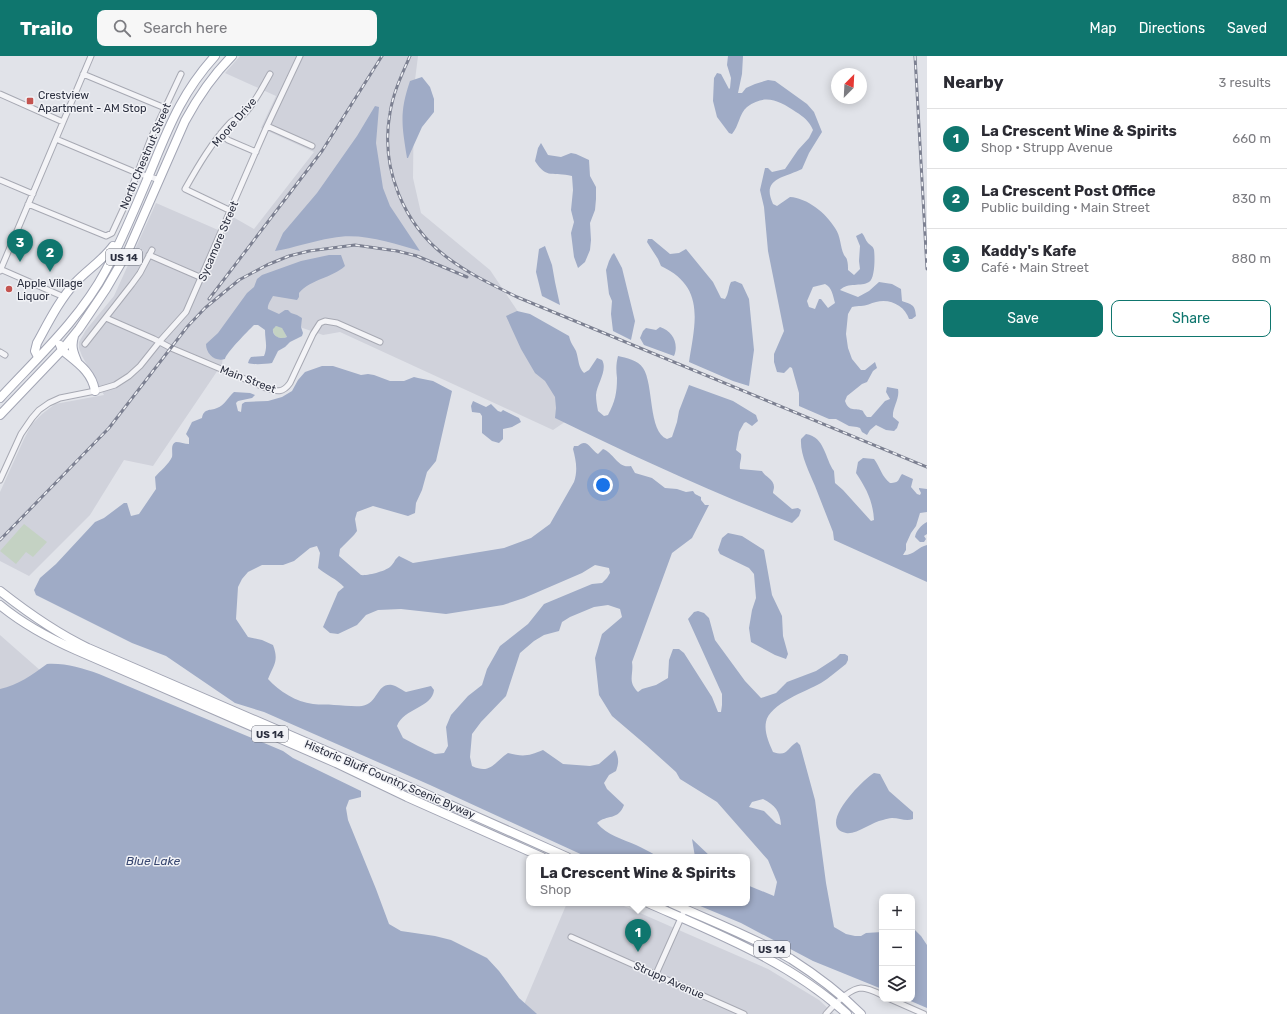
<!DOCTYPE html>
<meta charset="utf-8">
<style>
:root{--surface:#fff;--page:#f7f7f7;--text:#2b2b33;--muted:#7c7c81;--line:#e1e1e2;--accent:#0f766e}
body{margin:0;font-family:Rubik,sans-serif;background:var(--page);color:var(--text)}
.controls{position:absolute;right:12px;bottom:12px;display:grid;overflow:hidden;border-radius:8px;box-shadow:0 2px 10px #0003}
.controls button{width:36px;height:36px;display:grid;place-items:center;padding:0;border:0;border-bottom:1px solid var(--line);background:var(--surface);color:var(--text);font:20px sans-serif}
.compass{position:absolute;left:831px;top:12px;width:36px;height:36px;border-radius:50%;background:var(--surface);box-shadow:0 2px 10px #0003;rotate:24deg}
.you{position:absolute;left:603px;top:429px;width:14px;height:14px;margin:-10px;border:3px solid #fff;border-radius:50%;background:#1a73e8;box-shadow:0 0 0 6px #1a73e833}
.badge{display:grid;place-items:center;width:26px;height:26px;border-radius:50%;background:var(--accent);color:#fff;font-size:13px;font-weight:700}
.pin{position:absolute;translate:-50% -33px;filter:drop-shadow(0 1px 2px #0008)}
.pin::after{content:'';position:absolute;top:21px;width:14px;height:12px;background:inherit;clip-path:polygon(0 0,100% 0,50% 100%)}
.popup{position:absolute;left:526px;top:798px;width:224px;height:52px;box-sizing:border-box;display:grid;place-content:center;border-radius:8px;background:var(--surface);filter:drop-shadow(0 1px 3px #0005);font-size:13px;white-space:nowrap;color:var(--muted)}
.popup b{font-size:15px;color:var(--text)}
.popup::after{content:'';position:absolute;left:50%;top:100%;margin-left:-8px;border:8px solid transparent;border-top-color:var(--surface)}
.list{margin:0;padding:0;list-style:none}
h2{display:flex;justify-content:space-between;align-items:center;height:52px;margin:0;padding:0 16px;font-size:17px}
h2 small{font-size:13px;font-weight:400;color:var(--muted)}
.list li{display:grid;grid-template-columns:26px 1fr auto;gap:12px;align-items:center;box-sizing:border-box;height:60px;padding:0 16px;border-top:1px solid var(--line)}
.list b{display:block;font-size:15px;white-space:nowrap}
.list p{margin:0;font-size:13px;white-space:nowrap;color:var(--muted)}
.list em{font-size:13px;font-style:normal;color:var(--muted)}
.actions{display:flex;gap:8px;padding:12px 16px}
.actions a{flex:1;padding:9px 0;border:1px solid var(--accent);border-radius:8px;text-align:center;font-size:14px;color:var(--accent)}
.actions .main{background:var(--accent);color:#fff}
.icon{flex:none;width:22px;height:22px;fill:none;stroke:currentColor;stroke-width:2;stroke-linecap:round;stroke-linejoin:round}
.map{position:relative;flex:none;width:927px;height:958px;overflow:hidden}
header{display:flex;align-items:center;gap:24px;box-sizing:border-box;height:56px;padding:0 20px;background:var(--accent);color:#fff}
header strong{font-size:19px}
nav{display:flex;gap:22px;margin-inline-start:auto;font-size:14px}
.search{width:280px;height:36px;background:var(--page);display:flex;align-items:center;gap:10px;box-sizing:border-box;padding:0 14px;border-radius:8px;color:var(--muted);font-size:15px}
main{display:flex}
aside{flex:1;background:var(--surface)}
.map>svg:first-child{display:block}
</style>
<header>
<strong>Trailo</strong>
<div class="search"><svg class="icon" aria-label="search" viewBox="0 0 24 24"><circle cx="10" cy="10" r="6"/><path d="M15 15l6 6"/></svg>Search here</div>
<nav><a>Map</a><a>Directions</a><a>Saved</a></nav>
</header>
<main>
<div class="map">
<svg width="927" height="958" viewBox="0 0 927 958">
<rect width="100%" height="100%" fill="#e1e3e9"/>
<!-- built -->
<path fill="#d0d2db" d="M240,0H418L414,32L413,122L421,157L490,214L531,275L581,355L553,374L340,276L323,279L256,256L225,287L222,308L153,410L124,404L90,459L29,520L0,505V436L24,383L32,368L42,358L55,348L104,339L82,300L79,292V286L86,274L114,240L156,147L225,177L233,161L254,173L314,96L261,72L276,40L225,17Z
M0,579L58,630L0,670Z
M567,847H617L768,913L819,944L834,958H520Z"/>
<!-- green -->
<path fill="#c4d2c3" d="M276,270L282,271L287,281C280,284 272,281 273,272Z
M24,468L47,486L33,501L26,496L16,508L0,495Z"/>
<!-- water -->
<path fill="#9fabc6" fill-rule="evenodd" d="M728,0H743L742,18L738,37H742L746,32L755,28L768,24L775,25L807,48L814,56L822,76L809,97L802,113C784,122 761,122 773,148L777,150L790,141C807,142 826,157 835,172C841,180 840,191 844,199C845,201 847,202 847,204C848,207 848,211 848,214L854,219L860,213L859,205L860,190L856,180L862,177C865,180 865,184 868,187C871,190 873,190 874,194C875,201 875,223 869,226C861,231 848,226 840,234L858,241L869,235L879,226L892,228L901,233L902,245C912,249 915,248 916,260L912,263H909C905,250 890,242 876,246C871,247 866,250 861,250C858,250 856,250 852,251L848,258L846,278L848,292L852,303L861,314H865L875,306L877,312L873,315L867,326L862,328L847,340L845,345C849,357 856,351 863,355C863,356 866,360 867,361H871L885,345L890,343L886,336L887,331L898,333C900,343 892,352 893,361L899,366L897,372L894,375L886,374L876,369L870,374L867,379L862,376L860,372L857,371L849,370L836,363H829L799,350V337L792,312L790,311L784,317L777,316L774,306V298L784,275L768,195L764,151L760,134L765,112H768L772,116L785,113L798,94L809,82L813,74C809,65 804,61 796,56C780,45 765,37 747,51C739,58 739,70 732,78L729,77L717,61L713,45L714,22L717,17L721,18L729,33L730,32L731,22L727,9ZM825,228C832,231 833,240 835,247L828,252L821,243H819L815,253L809,251L807,245L813,231Z
M422,21L430,31L434,43V56L422,71L408,102H407C402,70 399,57 410,25Z
M375,50L379,51L376,87L383,132L390,150L420,195C392,187 361,176 332,182C312,185 294,192 275,195L283,177L317,137L357,80Z
M541,87L548,99L561,101L571,97L576,98L589,104L590,120L596,131V143L595,154L590,167L591,184L590,194L585,206L578,212L574,201L571,177L574,166L571,154L573,134L572,120C553,115 547,124 535,105L538,92Z
M648,183H652L670,198L679,197L686,193L713,226L721,242L725,243C729,237 728,232 731,226L735,225L742,228L749,243L754,294L749,330L733,325L689,306C695,267 706,231 661,210L658,203L647,186Z
M545,190L552,209L555,226L560,249L542,240L536,216L539,193Z
M614,197L622,212L635,265L631,284L613,275L611,258L612,245L609,238L606,214L609,205L612,199Z
M329,199H341L345,210C332,222 311,223 299,237V241L297,244L273,240C271,244 267,249 268,253L279,258L285,254H288L291,257L297,259L302,262L301,271L303,277L302,280L290,286L285,291L278,295L272,307C266,308 253,309 248,307L249,304L251,301L264,300C268,290 265,285 265,274L258,269H254C248,275 226,297 225,303C215,306 206,298 206,288L218,277L247,237L254,231L257,223L262,219L301,205ZM276,270L282,272L287,281C280,284 272,280 273,273Z
M517,255L530,258L569,280C571,288 573,289 576,295C579,304 578,311 584,317L589,314L597,302L602,304C608,314 597,328 596,339C596,344 597,350 598,355L604,360L608,359C615,346 617,337 617,322C616,314 616,308 618,300C626,302 638,304 643,312C654,328 648,376 667,383L672,381L677,366L679,355L689,329L733,345L756,359L758,365L752,370L746,366L744,367L739,376L736,394L741,398C742,403 739,407 740,413L762,415C765,421 774,423 774,431C774,433 773,435 773,437L792,453L798,452L801,454L799,460L792,467C711,436 633,400 555,362L556,352L555,341L545,325L535,317L521,293L506,260Z
M660,271C673,275 679,288 674,300L644,289L640,282L643,275L646,272L656,274Z
M322,310H333L361,319L368,318L374,319L390,325H404L414,321L418,322L433,325L452,335L436,405L427,416L422,434L416,447L415,457L408,460L373,450L357,456L355,463L357,475L354,479L340,493L339,500L361,519C367,520 387,515 391,510C395,506 394,504 399,500L413,507L504,492L531,482L550,468L574,426C578,415 576,404 573,393L574,390H578C587,381 591,394 598,398L603,393C614,397 618,413 631,410L635,417L652,422L665,432L677,433L686,436L693,435L695,438L701,441V444L705,449H709L692,482L672,497L632,606C634,619 627,625 638,636L642,633L656,629L668,622L669,604L673,593H679L684,597L712,641L718,656H721L722,649V638L688,563L694,556L698,555L704,557L709,562L715,584L745,625L761,642L776,637L787,626L816,615L836,602L840,598H845L848,600V604L846,608C837,615 829,622 821,627C807,635 769,648 766,666C764,676 769,687 773,696C788,701 786,693 797,686L800,689L815,744L826,827L834,871L846,878L855,880H861L866,877L882,876V933L813,905L741,867L693,847H747V829L774,840L777,826L768,804L717,746L680,723L676,716L646,689L612,660L599,639L595,602L602,578L622,561L620,553L608,549L594,551L570,561L562,566L559,575L544,579L534,585L520,597L506,640L481,666L472,678L470,701L472,710C491,719 494,706 508,697C523,701 529,700 543,694L563,708L590,710L599,708L615,694C619,702 619,707 616,715L609,719L604,727L607,733L624,749C618,765 607,758 597,767C607,779 622,783 636,789C642,792 649,795 655,799L657,801H587L430,729L264,656L235,647L166,600L132,587L36,539L34,534L40,522L56,508L95,466L104,462L124,447H127L131,460L139,458L156,433L155,421C160,415 169,408 172,401C173,396 170,388 176,386C180,386 185,388 189,388V382L186,378L192,366L202,362C204,352 210,355 217,352C225,349 228,341 234,336L250,337L255,339L252,342L238,345L236,347L238,355L241,356L242,348L245,346L268,345L282,341L292,335L298,324L305,316ZM317,490L320,497L318,512C326,519 337,523 344,531L338,536L323,571L330,577L338,578L357,569L366,559L378,554L401,553L446,558L503,549L524,542L582,517L595,509L609,512L610,517L607,522L602,527L592,528L544,548L528,568L500,590L487,613L482,629L468,640L451,659L446,671L448,690L444,697L435,698L418,690L403,682L397,670C404,652 432,652 434,634L431,630L406,636C402,634 397,630 392,629C376,627 379,647 362,650C353,651 343,649 334,649C327,648 320,649 313,648C296,646 279,635 268,623C274,608 279,605 273,589L262,584L248,581L236,563L238,531L242,523L248,516L262,509H283L294,505L310,492ZM763,743C775,749 780,755 781,769L776,767L764,755L749,751L752,746Z
M473,345L486,351L491,348L498,355L501,356L503,354L519,362L521,366L512,371L503,373V383L499,387L492,385L482,377V360L480,357L472,356L471,350Z
M806,378C825,381 825,403 834,415L835,427L843,434L871,465L874,464C873,445 866,432 856,417L858,406L863,402L874,403C880,411 882,421 890,427C900,427 898,423 902,418L913,423L911,431L917,438L920,439L921,437L919,433V432L927,433V456L920,457L916,470L911,477L906,488V494L903,499C913,500 918,491 927,489V526L834,484L833,476C827,461 821,445 815,430C809,415 800,399 801,383Z
M927,466V478L924,480L926,483L924,486H920L915,481C916,475 921,469 927,466Z
M728,477L742,480L764,494L772,539L782,560L783,580L788,598L786,603L775,599L751,586L749,572L752,554L756,542L754,518L749,512L720,498L718,494L722,482Z
M47,608C66,607 81,612 99,618L283,695L293,702L361,735V741L349,744L346,752L348,764L376,833L389,868L401,875L435,880L451,884L487,902L499,915L519,942L537,958H0V633C18,629 32,619 47,608Z
M874,717L880,718L889,735L913,756V763C906,766 900,762 892,762C889,762 886,763 883,764C872,766 856,779 846,777C816,771 862,724 874,717Z
M692,783L711,801H695Z
M912,871L921,880L927,889V952L906,943H912Z"/>
<g fill="none" stroke-linecap="round" stroke-linejoin="round">
<defs>
<path id="street" d="M83,18L165,52
M0,38L63,66
M267,70L312,90
M221,77L228,84L256,96
M56,83L137,117L160,124
M0,124L33,138
M28,148L106,180L112,177L125,149L151,82L181,18
M231,155L185,133C198,110 212,86 230,67C233,63 239,63 243,59C254,49 262,32 270,18
M149,199L202,222
M0,213L64,241
M0,215L91,0
M106,262L154,283L171,292L266,332C277,336 283,337 290,327L313,278L320,267L325,265L337,267L380,286
M85,288L132,228L140,217L152,194
M0,296L5,299
M0,424L21,378L32,362L39,354L49,347L60,342L95,335L115,329L129,320L140,310L160,285L186,256L267,70L300,0
M571,881L744,958
M656,918L685,853
M890,943L924,958
M826,958C833,950 849,933 861,932C868,932 876,936 882,939"/>
<path id="primary" d="M74,280C71,290 73,296 77,305
M60,289L62,294C76,306 92,315 95,335
M38,301L35,295L37,287C48,267 60,243 75,227C87,214 102,205 113,190
M0,342C37,302 80,263 106,214C124,180 139,143 154,107C171,65 185,33 215,0
M0,359L62,294L79,273L106,233L128,195L185,65C198,41 213,19 232,0
M0,535C28,557 56,577 88,592L419,735L567,801
M0,549C23,568 49,582 76,594L336,707L407,741L542,801
M648,847C718,878 790,906 847,958
M671,847C711,865 753,881 791,903C816,919 840,937 861,958"/>
</defs>
<!-- street casing -->
<use href="#street" stroke="#a7a9b3" stroke-width="7"/>
<!-- primary casing -->
<use href="#primary" stroke="#a2a5b4" stroke-width="10"/>
<!-- street -->
<use href="#street" stroke="#f4f4f7" stroke-width="5"/>
<!-- primary -->
<use href="#primary" stroke="#fff" stroke-width="8"/>
<defs>
<path id="rail" d="M410,0C402,18 393,37 390,57C380,111 403,169 448,202C469,218 493,229 517,241L927,411
M915,0L927,213
M209,243L322,95L382,0
M0,484L109,372L187,271L205,252L239,224L267,209L289,200L309,195L355,189L397,195L417,200L467,221"/>
</defs>
<!-- rail casing -->
<use href="#rail" stroke="#7c8091" stroke-width="3"/>
<!-- rail -->
<use href="#rail" stroke="#f1f2f6" stroke-width="1.5" stroke-dasharray="4.5" stroke-linecap="butt"/>
</g>
<!-- markers -->
<g fill="#c45450" stroke="#f1f2f6" stroke-width="1.5">
<rect x="26" y="41" width="8" height="8" rx="2"/>
<circle cx="9" cy="233" r="4"/>
</g>
<g text-anchor="middle" stroke-width="3" stroke-linejoin="round" paint-order="stroke">
<!-- shield labels -->
<g fill="#f1f2f6" stroke="#666a76" stroke-width="1">
<rect x="106" y="193" width="36" height="16" rx="3"/>
<rect x="252" y="670" width="36" height="16" rx="3"/>
<rect x="754" y="885" width="36" height="16" rx="3"/>
</g>
<g font-size="10" font-weight="bold" fill="#2b2f3f">
<text x="124" y="205">US 14</text>
<text x="270" y="682">US 14</text>
<text x="772" y="897">US 14</text>
</g>
<!-- poi labels -->
<g font-size="11" fill="#2b2f3f" stroke="#f1f2f6" text-anchor="start">
<text x="38" y="43">Crestview<tspan x="38" dy="13">Apartment - AM Stop</tspan></text>
<text x="17" y="231">Apple Village<tspan x="17" dy="13">Liquor</tspan></text>
</g>
<!-- street labels -->
<g font-size="11" fill="#2b2f3f" stroke="#f1f2f6">
<text transform="translate(234 66) rotate(-49)" y="4">Moore Drive</text>
<text transform="translate(145 100) rotate(-67)" y="4">North Chestnut Street</text>
<text transform="translate(218 185) rotate(-67)" y="4">Sycamore Street</text>
<text transform="translate(248 323) rotate(21)" y="4">Main Street</text>
<text transform="translate(390 723) rotate(23)" y="4">Historic Bluff Country Scenic Byway</text>
<text transform="translate(669 924) rotate(24)" y="4">Strupp Avenue</text>
</g>
<!-- water labels -->
<g font-size="12" font-style="italic" fill="#384770" stroke="#f1f2f6">
<text x="153" y="809">Blue Lake</text>
</g>
</g>
</svg>
<div class="controls">
<button>+</button>
<button>−</button>
<button><svg class="icon" aria-label="layers" viewBox="0 0 24 24"><path d="M12 4l9 5-9 5-9-5zM3 14l9 5 9-5"/></svg></button>
</div>
<svg class="compass" viewBox="-18 -18 36 36"><path d="M0-13l5 13h-10z" fill="#e53935"/><path d="M0 13l5-13h-10z" fill="#7c7c81"/></svg>
<div class="you"></div>
<div class="pin badge" style="left:638px;top:896px">1</div>
<div class="popup"><b>La Crescent Wine &amp; Spirits</b>Shop</div>
<div class="pin badge" style="left:50px;top:216px">2</div>
<div class="pin badge" style="left:20px;top:206px">3</div>
</div>
<aside>
<h2>Nearby<small>3 results</small></h2>
<ul class="list">
<li><span class="badge">1</span><div><b>La Crescent Wine &amp; Spirits</b><p>Shop · Strupp Avenue</p></div><em>660 m</em></li>
<li><span class="badge">2</span><div><b>La Crescent Post Office</b><p>Public building · Main Street</p></div><em>830 m</em></li>
<li><span class="badge">3</span><div><b>Kaddy's Kafe</b><p>Café · Main Street</p></div><em>880 m</em></li>
</ul>
<div class="actions"><a class="main">Save</a><a>Share</a></div>
</aside>
</main>
